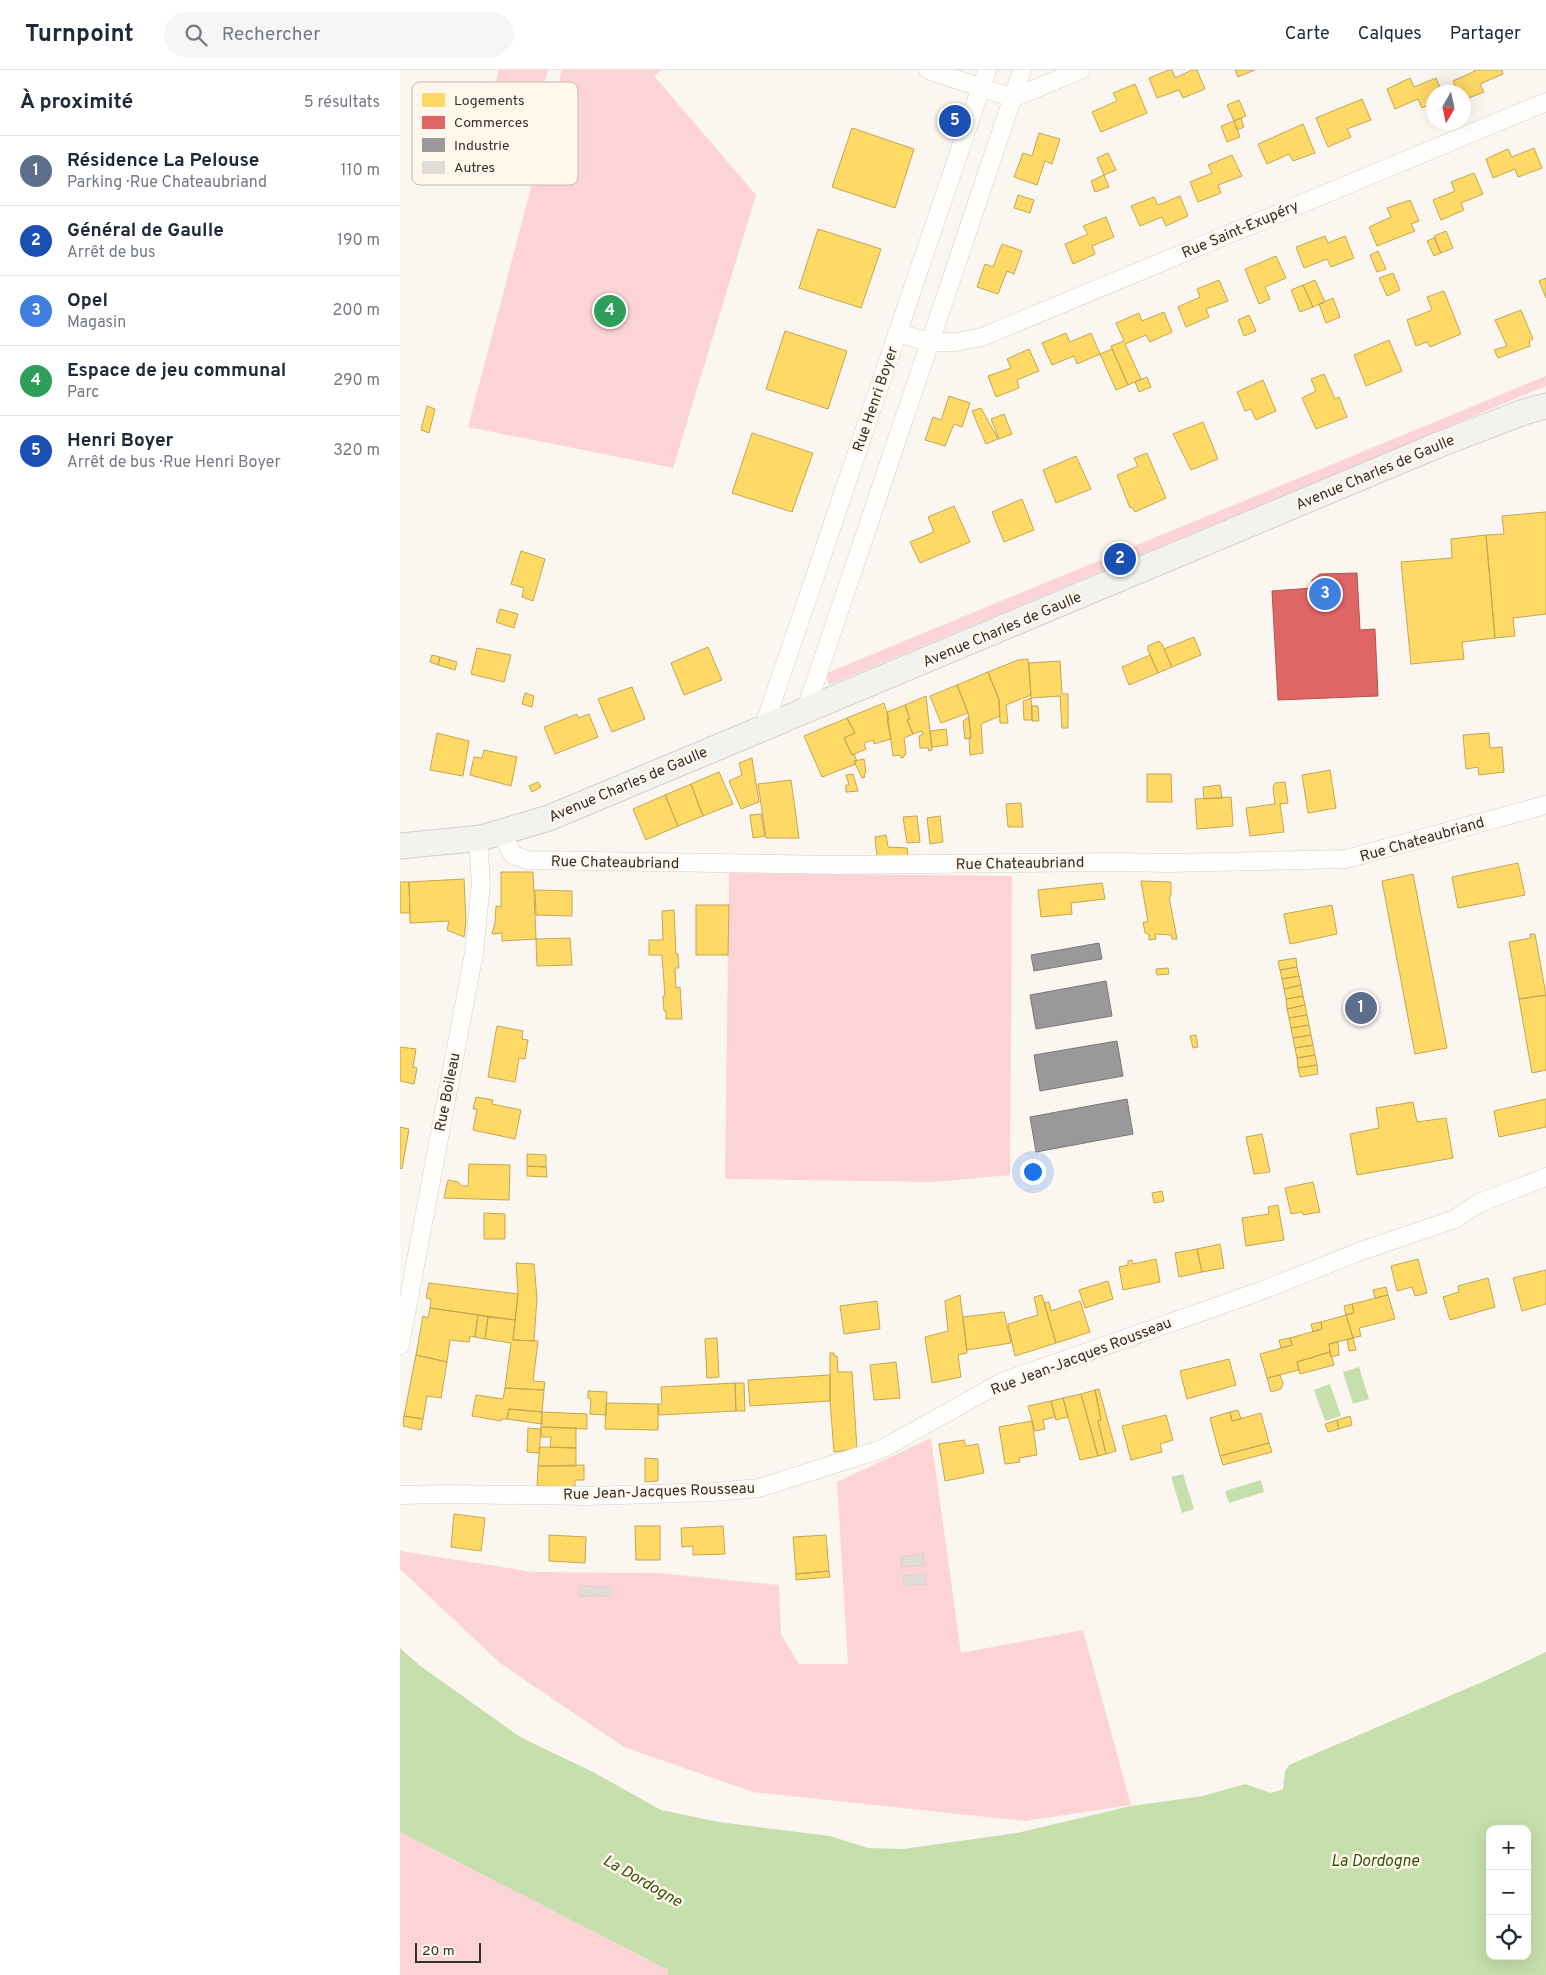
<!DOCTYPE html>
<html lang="fr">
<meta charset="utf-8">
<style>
:root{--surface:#fff;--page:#f6f6f7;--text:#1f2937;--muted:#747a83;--line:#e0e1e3;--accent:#7b766f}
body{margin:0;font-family:Overpass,sans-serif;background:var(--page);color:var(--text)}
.controls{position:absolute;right:15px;bottom:15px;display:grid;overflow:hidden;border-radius:10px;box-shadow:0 5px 20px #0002}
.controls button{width:45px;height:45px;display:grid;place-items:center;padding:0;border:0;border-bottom:1px solid var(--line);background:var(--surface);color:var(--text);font:25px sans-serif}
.compass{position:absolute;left:1026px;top:15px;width:45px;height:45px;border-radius:50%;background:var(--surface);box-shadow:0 5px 20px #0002;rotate:189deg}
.scale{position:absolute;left:15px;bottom:12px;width:66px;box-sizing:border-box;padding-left:5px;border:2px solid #36312a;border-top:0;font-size:14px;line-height:18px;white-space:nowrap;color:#36312a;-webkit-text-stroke:4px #fff6ec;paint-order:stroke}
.you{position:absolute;left:632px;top:1101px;width:18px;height:18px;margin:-12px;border:4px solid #fff;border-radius:50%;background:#1a73e8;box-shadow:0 0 0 8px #1a73e833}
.badge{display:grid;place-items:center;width:32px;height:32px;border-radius:50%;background:var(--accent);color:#fff;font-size:16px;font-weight:700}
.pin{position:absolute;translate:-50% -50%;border:2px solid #fff;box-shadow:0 1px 5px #0006}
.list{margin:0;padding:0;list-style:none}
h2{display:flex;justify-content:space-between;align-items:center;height:65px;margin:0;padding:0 20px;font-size:21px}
h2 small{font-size:16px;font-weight:400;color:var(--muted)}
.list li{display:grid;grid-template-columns:32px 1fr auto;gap:15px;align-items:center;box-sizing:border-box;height:70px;padding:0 20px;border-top:1px solid var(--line)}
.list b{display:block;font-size:19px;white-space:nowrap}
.list p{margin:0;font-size:16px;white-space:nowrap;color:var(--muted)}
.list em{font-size:16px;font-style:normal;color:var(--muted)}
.icon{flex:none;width:28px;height:28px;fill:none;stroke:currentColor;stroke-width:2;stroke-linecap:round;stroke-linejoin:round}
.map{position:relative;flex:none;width:1146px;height:1905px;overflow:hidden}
header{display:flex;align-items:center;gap:30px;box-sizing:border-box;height:70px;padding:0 25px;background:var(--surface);border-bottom:1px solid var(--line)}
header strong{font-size:24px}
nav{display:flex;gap:28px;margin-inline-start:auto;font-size:18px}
.search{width:350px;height:45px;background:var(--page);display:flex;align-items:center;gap:12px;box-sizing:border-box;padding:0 18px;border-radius:28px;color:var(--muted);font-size:19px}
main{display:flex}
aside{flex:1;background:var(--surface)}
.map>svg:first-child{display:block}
</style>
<header>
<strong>Turnpoint</strong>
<div class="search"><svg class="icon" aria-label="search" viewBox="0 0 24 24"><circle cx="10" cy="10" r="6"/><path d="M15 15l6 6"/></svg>Rechercher</div>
<nav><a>Carte</a><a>Calques</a><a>Partager</a></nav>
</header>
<main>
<aside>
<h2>À proximité<small>5 résultats</small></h2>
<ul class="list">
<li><span class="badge" style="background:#5c6f8a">1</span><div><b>Résidence La Pelouse</b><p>Parking · Rue Chateaubriand</p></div><em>110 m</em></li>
<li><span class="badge" style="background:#1a4fb4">2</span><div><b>Général de Gaulle</b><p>Arrêt de bus</p></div><em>190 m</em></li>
<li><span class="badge" style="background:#3f7fe0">3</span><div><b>Opel</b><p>Magasin</p></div><em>200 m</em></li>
<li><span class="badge" style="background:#2e9e5b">4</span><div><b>Espace de jeu communal</b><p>Parc</p></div><em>290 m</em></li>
<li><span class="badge" style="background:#1a4fb4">5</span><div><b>Henri Boyer</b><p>Arrêt de bus · Rue Henri Boyer</p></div><em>320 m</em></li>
</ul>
</aside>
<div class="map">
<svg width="1146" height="1905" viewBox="0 0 1146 1905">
<rect width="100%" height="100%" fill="#fbf6f0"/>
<!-- green -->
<path fill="#fdd4d5" d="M99,0H148L139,34L128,40L99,33L93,22Z
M162,0H262L254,6L356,125L273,398L68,357Z
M1146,306V316L434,613L428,614L427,603Z
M329,803L612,806L610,1105L534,1112L325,1109Z
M531,1368L561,1583L683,1560L731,1735L625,1751L353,1722L224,1677L100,1593L0,1499V1481L133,1502L258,1503L379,1515L381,1564L399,1594H448L437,1412Z
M0,1762L268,1900V1905H0Z"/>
<!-- water -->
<path fill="#c6dfac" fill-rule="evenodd" d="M959,1297L969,1329L953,1334L943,1302Z
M930,1314L941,1346L925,1351L914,1320Z
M783,1404L794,1439L782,1443L771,1407Z
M861,1410L864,1422L829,1433L825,1421Z
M0,1578L19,1595L120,1667L193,1702L261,1740L319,1752L430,1766L468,1778L503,1779L617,1763L731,1736L803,1726L845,1714L871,1723L883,1719L885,1701L889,1695L1089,1609L1146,1582V1905H268V1900L0,1762ZM1090,1759H1127V1886H1090Z"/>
<!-- homes -->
<path fill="#ffd966" stroke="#c3a754" d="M769,0H772L775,8L792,0H797L805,19L783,28L779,20L757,28L749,8Z
M835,0H855L838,7Z
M1074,0H1102L1103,4L1080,14L1084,22L1064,30V22H1057L1053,11L1075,1Z
M1010,8L1014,17L1036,8L1042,22H1034V33L1022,38L1018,29L995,39L987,19Z
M735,14L747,43L701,62L692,42L717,31L713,23Z
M962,29L971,50L947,59L951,67L928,77L916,48Z
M839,30L846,46L834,51L827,35Z
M841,48L844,57L837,60L834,51Z
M834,51L840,67L827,72L821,56Z
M903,54L915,83L893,91L889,84L867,94L858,74Z
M452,58L514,79L495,138L432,117Z
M639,63L660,69L652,94L645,91L637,115L614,107L623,83L632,86Z
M1134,78L1142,98L1118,107L1115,99L1093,108L1086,89L1108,79L1112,87Z
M708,83L716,100L704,105L697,88Z
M832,85L842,106L818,115L821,123L798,132L790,112L812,103L808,95Z
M1074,103L1083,124L1061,133L1064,140L1041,150L1033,130L1055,121L1051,112Z
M704,105L709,117L695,122L691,111Z
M618,125L634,130L630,143L614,138Z
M780,126L788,146L766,156L762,147L740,156L731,136L754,127L758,135Z
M1010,130L1019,151L1011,154L1015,161L977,176L969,157L991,147L987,138Z
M706,147L714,167L692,176L695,184L673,194L665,174L688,164L683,156Z
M418,159L481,179L461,238L399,218Z
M1046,161L1053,178L1041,183L1034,166Z
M925,166L928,173L945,166L954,188L931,197L927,189L904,198L896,177Z
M1034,168L1041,183L1034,186L1027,171Z
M602,174L622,181L614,204L607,201L598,224L577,217L585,194L593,197Z
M978,181L986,199L977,202L970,185Z
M876,186L886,208L865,217L870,229L859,234L845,199Z
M993,203L1000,220L987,226L979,208Z
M1146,208V228L1139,211Z
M819,210L828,231L806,239L809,247L786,257L778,237L800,227L797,219Z
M915,210L925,232L913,237L903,215Z
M903,215L913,237L900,242L891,220Z
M1044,221L1061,264L1030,277L1027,272L1016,276L1007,250L1032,240L1027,227Z
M933,228L940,247L926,253L919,234Z
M1121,240L1133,269L1129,271L1130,276L1098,288L1094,280L1107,276L1095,250Z
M764,242L772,262L750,272L746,265L725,274L741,309L728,315L711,276L724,271L716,253L739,243L742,251Z
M849,245L856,261L844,266L838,250Z
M385,261L447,281L428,339L366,319Z
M666,263L670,272L691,263L700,284L677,294L674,286L652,295L642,273Z
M989,270L1002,301L966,316L954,285Z
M629,279L639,301L617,310L619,318L596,327L588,306L611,298L607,289Z
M712,279L728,315L716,320L700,284Z
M924,304L935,329L939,327L947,347L916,359L902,328L916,321L911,309Z
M747,307L751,317L739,322L735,312Z
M863,310L876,341L856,350L851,339L845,341L837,322Z
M549,326L570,333L562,357L554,354L545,376L525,370L533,347L541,350Z
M27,336L35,339L29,363L21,360Z
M581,338L598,369L586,374L572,341Z
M604,344L612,364L599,369L591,349Z
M803,352L818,389L791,400L773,364Z
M352,363L413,383L392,442L332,423Z
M747,383L766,428L735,442L732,437L730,438L717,405L738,396L734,388Z
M676,386L691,419L656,433L643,400Z
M622,429L634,460L604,472L592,442Z
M554,436L570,472L520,493L510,472L534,462L528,447Z
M1146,442V544L1113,548L1115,566L1095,568L1086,465L1104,464L1102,446Z
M1086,465L1095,568L1062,572L1064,589L1011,594L1001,492L1052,488L1051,469Z
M121,481L145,489L133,531L122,527L124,518L111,514Z
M100,539L118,544L114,558L96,552Z
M794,567L801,585L772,597L764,579Z
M759,571L762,574L772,597L758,603L748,580V576Z
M308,577L322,610L284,625L271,593Z
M77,578L111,585L104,612L71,604Z
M32,585L40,587L38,595L30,592Z
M750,585L758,603L729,615L722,597Z
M40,587L57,592L55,600L38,595Z
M628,589L631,625L606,635L608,653H600L599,630L588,602L618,590Z
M660,591L662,624H668V658H662L660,626L631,628L629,593Z
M588,602L599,630L600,646L581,654L583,683L570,685L569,668H571L568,643L557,615Z
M557,615L568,643L541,653L530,626Z
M232,617L245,649L212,662L198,629Z
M125,623L134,626L132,637L122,634Z
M526,626L532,680L529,681L528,678H520L519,666L523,664L522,661L513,664L507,650L510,649L505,635Z
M631,628L632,650H624L623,631Z
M484,633L489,649H487L491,669L474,674L473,670L464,673L466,679L452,685L444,668L455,663L447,648Z
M505,635L510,649L507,650L513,664L504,668L506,684L504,685V687L501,688L500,685L493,686L487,642Z
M632,636H638L639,651H632Z
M177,644L178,648L189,644L198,667L155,684L144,657Z
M569,647L571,668L565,669L563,651Z
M447,648L455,663L444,668L452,685L454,684L457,691H454L456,694L422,707L404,666Z
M546,659L548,675L532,677L530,661Z
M37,663L69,671L63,706L30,700Z
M1089,663L1090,678L1102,677L1104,702L1079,705L1078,697L1066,699L1063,665Z
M84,680L117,687L111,716L70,705L74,687L82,688Z
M352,688L359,732L341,739L329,711L342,705L339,693Z
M464,689L466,703L464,704L465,707L462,708L454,691Z
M930,700L936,738L908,743L902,705Z
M319,702L333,734L303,746L291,714Z
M453,704L458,721L446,722V715H449L446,705Z
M747,704H771L772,732H747Z
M391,710L399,768H366L358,714Z
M138,712L141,717L132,722L129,716Z
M885,712L888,733L880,734L884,762L850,766L846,738L875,734L873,718L875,713Z
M291,714L303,746L278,756L265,725Z
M820,715L822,728L804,729L803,717Z
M265,725L278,756L246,770L233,739Z
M831,727L833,756L797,759L795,729Z
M621,733L623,757H608L606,734Z
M361,744L365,766L353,768L350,745Z
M517,746L520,772L507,773L503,747Z
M540,746L543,772L530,774L527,748Z
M486,765L488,777L507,778L508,786H477L475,767Z
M1118,793L1125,825L1058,838L1052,807Z
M101,802H133L136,869L102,871V863L92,864L95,853L96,836L101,837Z
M1013,804L1047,978L1015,984L982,811Z
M64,809L66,852L64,867L47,860L49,851L10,853L9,812Z
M741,811L771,812V826L769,827L777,869H772L771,865L755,864L756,869L749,870V864L745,863L743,852H748Z
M0,812H9L10,843H0Z
M702,813L705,829L671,833L672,844L641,847L638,820Z
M135,820L172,821V846L136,845Z
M296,835H329L328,885H296Z
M932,835L937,864L890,874L884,844Z
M274,840L276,884H278L279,898H275L276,918L280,917L282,949H266V941H264L263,926H265L262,885H249V870H263L262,841Z
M1130,864H1135L1146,925L1119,929L1109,872L1131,868Z
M170,868L172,895L137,896L136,869Z
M896,888L897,897L880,900L878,891Z
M897,897L899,906L882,909L880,900Z
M768,898L769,904L757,905L756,899Z
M899,906L901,915L884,919L882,909Z
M901,915L903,926L886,929L884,919Z
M1146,925V1000L1132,1003L1119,929Z
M903,926L905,935L887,939L886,929Z
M905,935L907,945L889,948L887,939Z
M907,945L909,955L891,958L889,948Z
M909,955L911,965L893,968L891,958Z
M97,956L123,961L122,969L128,970L125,989L119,988L115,1012L88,1007Z
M796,965L798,977L793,978L790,966Z
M911,965L913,975L895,978L893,968Z
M913,975L915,985L897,988L895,978Z
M0,977L16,979L13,997L17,998L14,1014L0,1011Z
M915,985L917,995L898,998L897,988Z
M917,995L918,1004L900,1007L898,998Z
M76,1027L93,1030L92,1034L121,1040L115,1069L73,1060L77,1039H73Z
M1146,1029V1057L1099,1067L1094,1041Z
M1013,1032L1017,1052L1046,1048L1053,1088L957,1105L950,1064L979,1058L976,1038Z
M0,1057L9,1059L2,1099L0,1098Z
M862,1064L870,1102L854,1104L846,1067Z
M127,1084L146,1085V1097L127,1096Z
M69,1094L110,1095L109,1130L44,1128L48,1110L58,1112L62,1116H68Z
M127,1096L146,1097L147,1107L127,1106Z
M913,1112L920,1142L903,1145L902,1142L891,1144L885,1118Z
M762,1121L764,1131L754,1133L752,1123Z
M878,1135L884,1170L846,1176L842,1148L869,1144L868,1137Z
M84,1143L105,1144V1169H84Z
M820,1174L824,1198L802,1202L797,1179Z
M797,1179L802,1202L779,1207L775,1183Z
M756,1189L760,1212L723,1220L719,1197L728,1195V1191L732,1190L733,1194Z
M1018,1189L1027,1223L1015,1226L1012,1217L997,1221L991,1196Z
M116,1193L134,1194L137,1228L134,1271L113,1270L118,1224Z
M1146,1200V1234L1122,1241L1113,1208Z
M1088,1208L1095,1237L1050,1250L1043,1227L1059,1222L1058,1216Z
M708,1211L713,1229L685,1238L679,1220Z
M29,1213L118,1224L115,1250L30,1238L31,1229L26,1228Z
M986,1217L988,1225L975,1228L973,1220Z
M560,1225L567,1283L558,1285L561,1307L532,1313L525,1267L548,1261L545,1231Z
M642,1225L656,1273L615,1286L608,1254L638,1245L634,1227Z
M988,1225L995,1249L959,1258L961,1266L953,1268L946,1245L954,1243L952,1234Z
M477,1231L480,1259L444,1264L440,1236Z
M680,1231L690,1262L656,1273L644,1233L649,1232L651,1241Z
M952,1234L954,1243L946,1245L944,1236Z
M30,1238L78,1245L75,1267L70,1266L69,1272L50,1270L47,1292L16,1285L23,1246L28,1248Z
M604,1242L611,1273L567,1280L563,1247Z
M78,1245L88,1247L85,1269L75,1267Z
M946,1245L953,1268L929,1274L930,1282L897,1292L899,1300L867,1308L860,1284L892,1275L890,1268L922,1259L921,1252Z
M88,1247L115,1250L113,1270L138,1271L133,1311L145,1312L144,1320L105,1318L111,1273L85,1269Z
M921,1252L922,1259L913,1262L911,1254Z
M317,1268L319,1307L307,1308L305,1269Z
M890,1268L892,1275L881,1278L879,1270Z
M953,1268L956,1280L949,1281L947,1270Z
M938,1272L939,1285L931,1287L929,1274Z
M930,1282L934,1295L900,1304L897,1292Z
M430,1283H434V1286H437L438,1302H452L457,1379L434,1382L430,1331Z
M16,1285L47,1292L41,1328L27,1326L23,1349L4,1346Z
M829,1289L836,1315L787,1329L780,1301Z
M496,1292L500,1328L474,1330L470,1295Z
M430,1305V1331L350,1336L348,1310Z
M880,1305L883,1313L881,1319L871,1322L867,1308Z
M335,1313L336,1341L259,1345L258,1334H262L261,1317Z
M335,1313H344L345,1341H336Z
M105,1318L144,1320L142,1342L109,1339L107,1349H101V1351L72,1346L76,1325L103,1329Z
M699,1319L716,1381L706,1384L698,1351L701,1350L695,1320Z
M695,1320L701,1350L698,1351L706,1384L698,1386L681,1324Z
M188,1321L207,1322L206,1345L190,1344L191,1329L188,1328Z
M681,1324L698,1386L680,1390L663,1328Z
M663,1328L668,1347L656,1350L651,1331Z
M651,1331L655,1347L643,1350L645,1359L635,1361L628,1336Z
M206,1333L258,1334V1360L205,1359Z
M109,1339L142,1342V1354L107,1349Z
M838,1340L841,1349L832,1351L830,1342Z
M142,1342L187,1344V1359L141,1357Z
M830,1342L832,1351L861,1343L869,1373L820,1386L810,1348Z
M766,1345L773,1370L760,1374L762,1382L731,1390L722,1356Z
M4,1346L23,1349L21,1360L3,1356Z
M950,1346L952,1355L939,1359L937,1350Z
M937,1350L939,1359L928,1362L925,1354Z
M632,1351L637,1385L619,1388L620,1392L605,1394L599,1357Z
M141,1357L176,1358V1378L150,1377L151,1367H141Z
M128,1358L141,1359L139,1383L127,1382Z
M564,1370L566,1376L578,1374L584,1403L545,1411L539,1374Z
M869,1373L872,1382L823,1395L820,1386Z
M140,1377L176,1378V1396H138Z
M245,1388L258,1389V1411L245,1412Z
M184,1395V1410H175V1417L137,1416L138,1396Z
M54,1444L85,1448L81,1481L51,1477Z
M235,1456H260V1490H236Z
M323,1456L325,1484L293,1485V1476L282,1477L281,1458Z
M149,1465L186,1467L185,1493L149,1491Z
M426,1465L429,1501L396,1504L393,1467Z
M429,1501L430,1507L396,1510V1504Z"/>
<!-- shops -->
<path fill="#e06666" stroke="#ad5654" d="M957,503L960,560L975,559L978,626L878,630L872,521L912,518V510L920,504Z"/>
<!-- industry -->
<path fill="#999" stroke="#7b7a78" d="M699,873L702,889L634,901L631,885Z
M706,911L712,946L636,959L630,925Z
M717,971L723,1006L640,1021L634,985Z
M727,1029L733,1064L636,1082L630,1047Z"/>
<!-- building -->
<path fill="#e2dcd8" stroke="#d7d1cd" d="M523,1484L524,1495L502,1497L501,1487Z
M525,1504L526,1514L504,1516L503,1506Z
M180,1516L211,1517V1527L193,1525L180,1527Z"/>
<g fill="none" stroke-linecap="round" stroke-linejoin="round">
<defs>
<path id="street" d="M528,0L613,28
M613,28L681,0
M497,263L530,272H556L582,267L1146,32
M405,642L622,0
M363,659L587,0
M101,762L113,785L128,790L436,795L715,792L769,793L946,789L1146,735
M0,1275L74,883L81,814L78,768
M0,1425L48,1424L188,1426L313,1422L359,1418L482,1379L602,1312L858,1222L961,1181L1055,1149L1079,1133L1146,1107"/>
<path id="secondary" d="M0,776L81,768L149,748L1038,375L1124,342L1146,336"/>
</defs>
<!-- street casing -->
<use href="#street" stroke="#d4cfca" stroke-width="19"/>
<!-- secondary casing -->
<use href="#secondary" stroke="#d4cfca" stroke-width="27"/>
<!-- street -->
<use href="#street" stroke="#fefefd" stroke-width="18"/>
<!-- secondary -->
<use href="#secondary" stroke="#f2f2ee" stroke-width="25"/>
</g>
<g text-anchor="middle" stroke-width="5" stroke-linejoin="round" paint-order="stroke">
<!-- street labels -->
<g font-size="15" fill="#36312a" stroke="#fff6ec">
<text transform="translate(840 159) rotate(-23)" y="5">Rue Saint-Exupéry</text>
<text transform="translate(475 329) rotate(-71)" y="5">Rue Henri Boyer</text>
<text transform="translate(975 402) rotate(-23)" y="5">Avenue Charles de Gaulle</text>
<text transform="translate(602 559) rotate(-23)" y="5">Avenue Charles de Gaulle</text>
<text transform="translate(228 714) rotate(-23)" y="5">Avenue Charles de Gaulle</text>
<text transform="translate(1022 769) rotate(-16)" y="5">Rue Chateaubriand</text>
<text transform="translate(215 792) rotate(1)" y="5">Rue Chateaubriand</text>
<text transform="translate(620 793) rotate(-1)" y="5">Rue Chateaubriand</text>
<text transform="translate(47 1022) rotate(-79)" y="5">Rue Boileau</text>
<text transform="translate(681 1286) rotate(-21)" y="5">Rue Jean-Jacques Rousseau</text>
<text transform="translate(259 1421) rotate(-2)" y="5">Rue Jean-Jacques Rousseau</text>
</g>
<!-- water labels -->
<g font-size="16" font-style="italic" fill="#345408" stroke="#fff6ec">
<text x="975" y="1796">La Dordogne</text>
<text transform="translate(243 1810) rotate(30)" y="6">La Dordogne</text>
</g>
</g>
<!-- legend -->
<rect x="12" y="12" width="166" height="103" rx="8" fill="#fff6ec" stroke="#c3bbb2" stroke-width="1"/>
<rect x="22" y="23" width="23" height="14" fill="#ffd966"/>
<rect x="22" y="46" width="23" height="13" fill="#e06666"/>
<rect x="22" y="68" width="23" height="14" fill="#999"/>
<rect x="22" y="91" width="23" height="13" fill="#e2dcd8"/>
<g font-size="14" fill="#36312a">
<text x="54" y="35">Logements</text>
<text x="54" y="57">Commerces</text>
<text x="54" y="80">Industrie</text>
<text x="54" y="102">Autres</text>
</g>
</svg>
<div class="controls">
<button>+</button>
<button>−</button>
<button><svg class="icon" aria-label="locate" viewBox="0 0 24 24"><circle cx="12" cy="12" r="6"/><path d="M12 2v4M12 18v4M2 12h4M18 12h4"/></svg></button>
</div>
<svg class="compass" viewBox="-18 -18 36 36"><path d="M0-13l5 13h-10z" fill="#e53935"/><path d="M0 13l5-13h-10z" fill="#747a83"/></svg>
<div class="scale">20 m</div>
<div class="you"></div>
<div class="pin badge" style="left:961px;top:938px;background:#5c6f8a">1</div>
<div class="pin badge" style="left:720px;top:489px;background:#1a4fb4">2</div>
<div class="pin badge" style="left:925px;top:524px;background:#3f7fe0">3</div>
<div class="pin badge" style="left:210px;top:241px;background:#2e9e5b">4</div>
<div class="pin badge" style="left:555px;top:51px;background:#1a4fb4">5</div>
</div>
</main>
